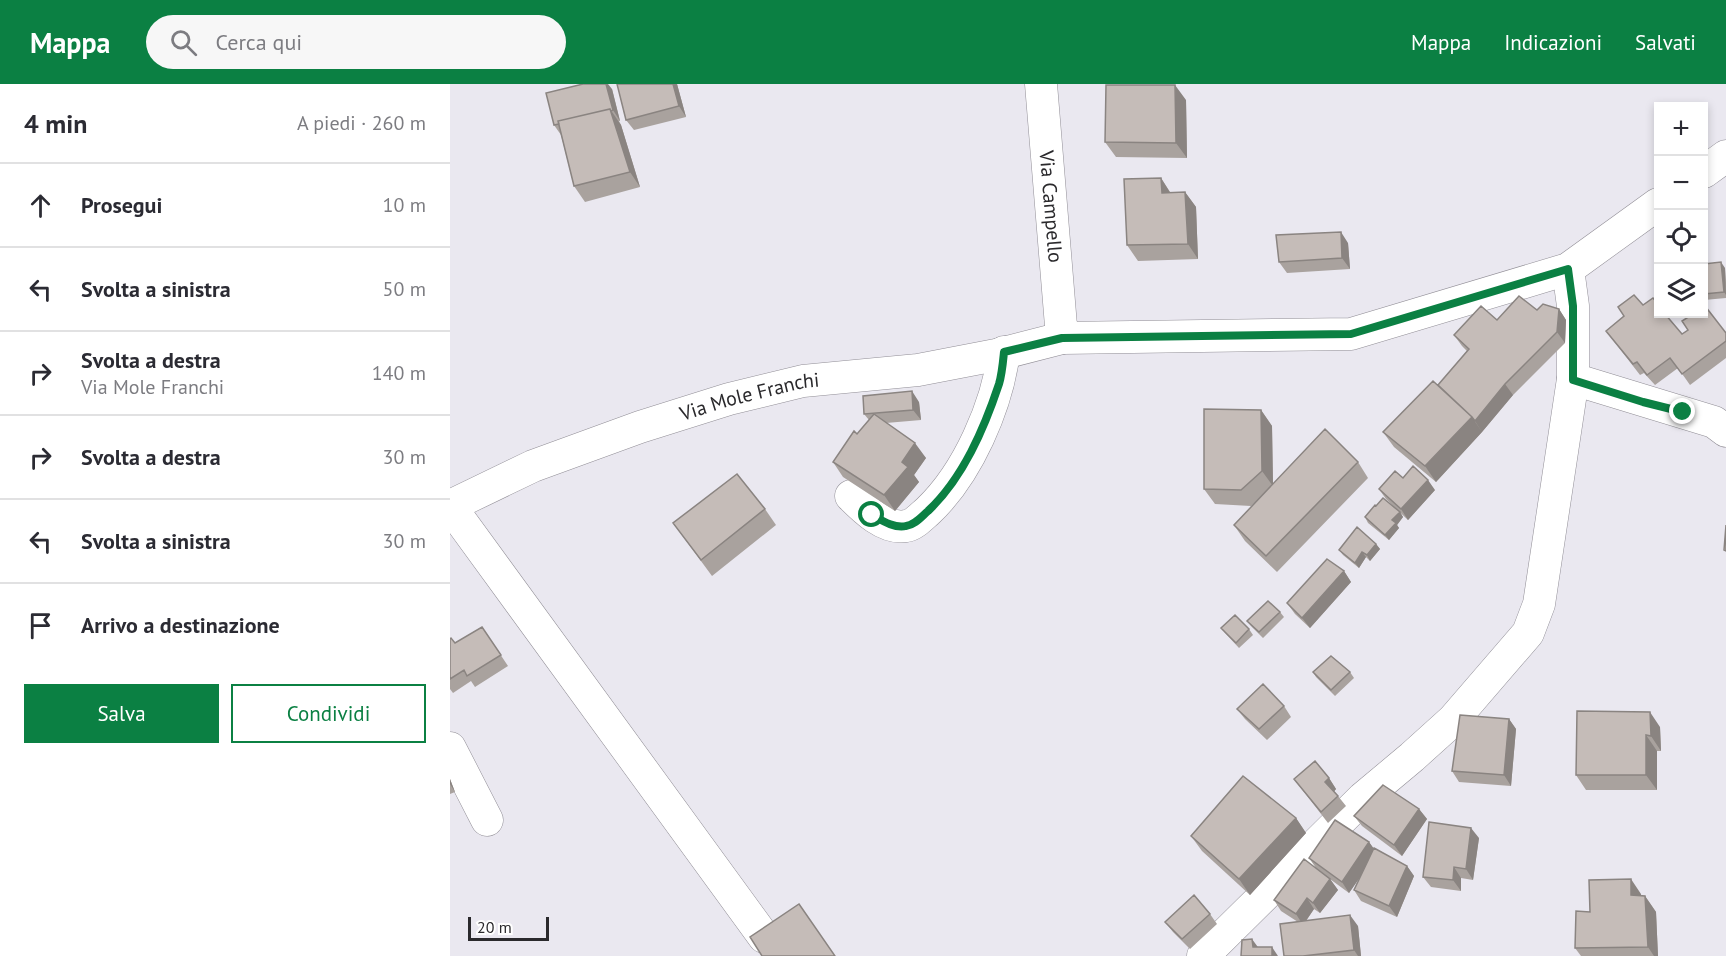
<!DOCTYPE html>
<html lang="it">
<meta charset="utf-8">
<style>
:root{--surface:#fff;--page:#f7f7f7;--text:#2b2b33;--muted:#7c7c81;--line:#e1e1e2;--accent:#0b8043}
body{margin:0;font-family:"PT Sans",sans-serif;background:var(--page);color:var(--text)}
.controls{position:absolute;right:18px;top:18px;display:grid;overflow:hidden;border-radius:0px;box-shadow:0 3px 9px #0003}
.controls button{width:54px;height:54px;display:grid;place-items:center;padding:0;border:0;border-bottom:2px solid var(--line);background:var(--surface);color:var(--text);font:30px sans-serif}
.scale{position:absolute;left:18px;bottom:15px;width:81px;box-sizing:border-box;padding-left:6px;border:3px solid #2a292c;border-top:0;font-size:16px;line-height:21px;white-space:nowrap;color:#2a292c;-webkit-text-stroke:4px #fff;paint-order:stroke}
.stop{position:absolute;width:18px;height:18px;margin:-14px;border:4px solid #0b8043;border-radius:50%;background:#fff}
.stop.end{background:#0b8043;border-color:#fff;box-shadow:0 2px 6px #0008}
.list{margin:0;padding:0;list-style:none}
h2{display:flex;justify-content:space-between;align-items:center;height:78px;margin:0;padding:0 24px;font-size:26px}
h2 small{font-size:20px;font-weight:400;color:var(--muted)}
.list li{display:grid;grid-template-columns:39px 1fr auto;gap:18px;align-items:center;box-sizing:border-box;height:84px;padding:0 24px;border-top:2px solid var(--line)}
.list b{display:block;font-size:22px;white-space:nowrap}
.list p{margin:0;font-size:20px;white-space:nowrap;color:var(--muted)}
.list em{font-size:20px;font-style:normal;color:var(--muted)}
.actions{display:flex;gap:12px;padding:18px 24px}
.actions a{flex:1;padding:14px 0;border:2px solid var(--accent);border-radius:0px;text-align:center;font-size:21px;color:var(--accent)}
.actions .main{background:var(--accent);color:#fff}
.icon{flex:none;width:33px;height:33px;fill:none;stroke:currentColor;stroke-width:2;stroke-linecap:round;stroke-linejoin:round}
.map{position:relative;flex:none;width:1276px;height:872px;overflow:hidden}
header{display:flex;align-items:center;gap:36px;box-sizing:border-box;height:84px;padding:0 30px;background:var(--accent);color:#fff}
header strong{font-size:28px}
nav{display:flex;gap:33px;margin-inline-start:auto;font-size:21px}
.search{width:420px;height:54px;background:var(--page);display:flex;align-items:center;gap:15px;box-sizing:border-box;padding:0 21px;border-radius:33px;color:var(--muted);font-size:22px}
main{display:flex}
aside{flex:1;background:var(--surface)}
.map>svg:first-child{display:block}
</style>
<header>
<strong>Mappa</strong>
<div class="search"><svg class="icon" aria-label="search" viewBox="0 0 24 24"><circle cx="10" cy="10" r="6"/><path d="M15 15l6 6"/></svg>Cerca qui</div>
<nav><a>Mappa</a><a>Indicazioni</a><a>Salvati</a></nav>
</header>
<main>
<aside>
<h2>4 min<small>A piedi · 260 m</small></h2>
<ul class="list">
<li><svg class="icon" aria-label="ahead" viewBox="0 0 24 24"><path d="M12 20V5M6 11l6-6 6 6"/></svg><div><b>Prosegui</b></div><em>10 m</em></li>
<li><svg class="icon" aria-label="left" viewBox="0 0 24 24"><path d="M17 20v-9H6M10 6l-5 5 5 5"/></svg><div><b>Svolta a sinistra</b></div><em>50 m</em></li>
<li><svg class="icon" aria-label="right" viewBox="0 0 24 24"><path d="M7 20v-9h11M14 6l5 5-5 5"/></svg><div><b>Svolta a destra</b><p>Via Mole Franchi</p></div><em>140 m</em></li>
<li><svg class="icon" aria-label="right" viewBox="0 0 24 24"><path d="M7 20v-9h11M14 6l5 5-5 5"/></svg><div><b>Svolta a destra</b></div><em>30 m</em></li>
<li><svg class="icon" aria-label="left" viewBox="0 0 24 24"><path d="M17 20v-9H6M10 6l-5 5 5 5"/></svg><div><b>Svolta a sinistra</b></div><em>30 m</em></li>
<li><svg class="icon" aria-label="arrive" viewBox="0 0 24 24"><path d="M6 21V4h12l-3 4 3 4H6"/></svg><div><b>Arrivo a destinazione</b></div></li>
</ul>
<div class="actions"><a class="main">Salva</a><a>Condividi</a></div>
</aside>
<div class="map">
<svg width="1276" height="872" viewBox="0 0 1276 872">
<rect width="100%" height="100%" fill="#eae8f0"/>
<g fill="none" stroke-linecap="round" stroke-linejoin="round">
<defs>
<g id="minor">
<path id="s1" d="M591,0L612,254L901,250L1118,185L1208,120"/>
<path d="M1254,88L1276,72"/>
<path d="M1123,295L1264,338L1276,347"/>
<path d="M401,412C414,425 435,446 456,442C464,441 472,432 478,427C518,389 547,322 554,268"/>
<path id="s2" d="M0,422L83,382L190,343L279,315L353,297L468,286L546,271L612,254"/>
<path d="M0,422L314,853"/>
<path d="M0,664L37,736"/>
<path d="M753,872L913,714L962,673L1003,636L1078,549L1089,520L1123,295V222L1118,185"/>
</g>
</defs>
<!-- minor casing -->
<use href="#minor" stroke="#918e96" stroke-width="33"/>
<!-- minor -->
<use href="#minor" stroke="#fff" stroke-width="32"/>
</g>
<!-- wall -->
<path fill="#a9a29e" d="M167,0H227L236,33L184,46L176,36Z
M162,5L170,37H169L171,41L190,103L135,118L124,102L111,51L104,41Z
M736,16L737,74L666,73L655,58Z
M711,94L720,108H735L746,123L748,175L688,177L677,161Z
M898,159L900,185L837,189L829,178Z
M1254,180L1275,184L1276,198V214L1254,216Z
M1193,221L1232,250L1276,249V274L1240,301L1228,284L1205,301L1194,289L1190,291L1156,247Z
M1109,225L1116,236L1115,259L1063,311L1032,348L986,398L944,363L933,348L988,301L1017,267L1012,262L1004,251L1047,236Z
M469,318L471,336L436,339L476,374L464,391L469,398L445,427L393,393L383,378L419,336L414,330Z
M811,326L822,342L823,400L908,378L918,394L827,488L795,457L784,441L810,414L801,422L765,420L754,405Z
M929,405L985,406L958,436L936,415Z
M926,422L950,428L953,433L947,441L949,444L939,456L918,439L915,433Z
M315,425L326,441L262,492L223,439Z
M926,460L930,465L920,477L916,473L909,484L893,471L889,466Z
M894,487L901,498L860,544L845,530L837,519Z
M830,528L834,533L813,554L801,542L797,537Z
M32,543L58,582L25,603L21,597L3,609L0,605V555L5,559Z
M771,544L799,545L803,551L789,564L775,549Z
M863,588H900L904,594L885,612L866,593Z
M834,622L841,633L817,656L795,635L787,625Z
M1059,635L1066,645L1061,702L1009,698L1002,687Z
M1210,643L1211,667H1207V706H1136L1126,691Z
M879,694L886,705L884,707L896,722L878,739L844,695Z
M0,695L5,708L0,710Z
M969,725L977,735L952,772L912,742L904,732Z
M846,734L856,749L800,811L752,767L741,752Z
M1029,754L1023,796L1011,794V807L981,803L973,793Z
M919,758L923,764L957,782L964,792L947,833L911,817L904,806L910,793L899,809L869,787L880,795L888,806L870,829L864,825L856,837L908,842L911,872H834L848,838L831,827L824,816L866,784L859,774Z
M1191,810V812H1195L1206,828L1208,872H1131L1125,864L1140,828Z
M760,830L767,840L740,865L723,848L715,838Z"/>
<!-- shaded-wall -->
<path fill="#8a8481" d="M156,0H158L162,5L170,37L163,26Z
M223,0H227L236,33L229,22Z
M725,1L736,16L737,74L726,59Z
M160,25L171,41L190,103L180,88Z
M711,94L721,110L712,109Z
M735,108L746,123L748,175L738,160Z
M891,148L898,159L900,185L892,174Z
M1271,178L1275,184L1276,211L1274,208Z
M1109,225L1116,236L1115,259L1107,248Z
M1055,300L1063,311L1032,348L1025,337Z
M462,307L469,318L471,336L463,326Z
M811,326L822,342L823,402L812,387Z
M1022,333L1032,348L986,398L975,382Z
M465,359L476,374L464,391L469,398L445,427L434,411L452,378Z
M978,396L985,406L958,436L951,425Z
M950,428L953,433L947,441L949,444L939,456L935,451L942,436Z
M926,460L930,465L920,477L917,471Z
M912,468L916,473L909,484L905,479Z
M894,487L901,498L860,544L852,534Z
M1200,628L1210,643L1211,667L1201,652Z
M1059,635L1066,645L1061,702L1054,691Z
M1196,651L1207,667V706L1196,691Z
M879,694L886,705L883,709L875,698Z
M0,695L5,708L0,700Z
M969,725L977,735L952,772L944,761Z
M846,734L856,749L800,811L789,795Z
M1021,744L1029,754L1023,796L1016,785Z
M919,758L927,769L899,809L892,798Z
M957,782L964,792L947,833L939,822Z
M1004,783L1011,794V807L1003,796Z
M880,795L888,806L870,829L863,819Z
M1181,795L1191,810L1192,827L1181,811Z
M1195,812L1206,828L1208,872H1204L1198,863Z
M857,814L864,825L853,841L846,830Z
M900,831L908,842L911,872H908L904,866Z
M802,855L810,866L803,863Z
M822,863L828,872H822Z"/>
<!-- building -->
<path fill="#c5bcb8" stroke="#8a8481" stroke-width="1.5" d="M133,0H156L163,26L161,27L160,25L108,37L109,40L104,41L96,9Z
M167,0H223L229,22L176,36Z
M656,1H725L726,59L655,58Z
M160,25L180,88L124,102L108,37Z
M711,94L712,109L735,108L738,160L677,161L674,95Z
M891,148L892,174L829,178L826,151Z
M1271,178L1274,208L1254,210V180Z
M1184,211L1193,221L1203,214L1209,221V230H1215L1232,250L1238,246L1232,237L1243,230H1254V223L1255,222L1276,249V257L1232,290L1220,274L1197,291L1187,278L1183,280L1156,247L1174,232L1168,223Z
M1069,212L1087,226L1093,220L1109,225L1107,248L1055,300L1025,337L1022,333L988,301L1019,265L1004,251L1031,222L1047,236Z
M983,297L1022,333L975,382L933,348Z
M462,307L463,326L414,330L413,312Z
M754,325L811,326L812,387L791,406L754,405Z
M424,330L465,359L452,378L458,383L434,411L383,378L404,347L407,350Z
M875,345L908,378L816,472L784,441Z
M963,382L978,396L951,425L929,405L945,387L953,394Z
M287,390L315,425L251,476L223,439Z
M933,414L950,428L942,436L946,439L935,451L915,433L925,421L926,422Z
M1276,441V467L1274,466Z
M907,443L926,460L917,471L912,468L905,479L889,466Z
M877,475L894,487L852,534L837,519Z
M818,517L830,528L809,548L797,537Z
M785,531L799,545L786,559L771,544Z
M32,543L51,571L17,592L14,586L0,595V555L1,554L5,559Z
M881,572L900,588L881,606L863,588Z
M813,600L834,622L809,645L787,625Z
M1127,627L1200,628L1201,652L1196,651V691H1126Z
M1010,631L1059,635L1054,691L1002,687Z
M865,677L879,694L875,698L888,712L871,728L844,695Z
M793,692L846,734L789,795L741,752Z
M933,701L969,725L944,761L904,732Z
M885,736L919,758L892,798L859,774Z
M979,738L1021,744L1016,785L1004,783L1003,796L973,793Z
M924,764L957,782L939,822L904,806Z
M854,775L880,795L863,819L857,814L846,830L824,816Z
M1181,795V811L1195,812L1198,863L1125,864L1126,827L1140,828L1139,796Z
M744,811L760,830L732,855L715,838Z
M349,820L385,872H312L300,853Z
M900,831L904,866L853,872H834L830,840Z
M802,855L803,863H822V872H791L792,856Z"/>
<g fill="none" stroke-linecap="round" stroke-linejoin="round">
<!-- route -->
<path stroke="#0b8043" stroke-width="8" d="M422,431C431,436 445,445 456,442C465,441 472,432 478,427C513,394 534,345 549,300C552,290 553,278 554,268L612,254L901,250L1118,185L1123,222V296L1193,318L1233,328"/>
</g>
<g text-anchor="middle" stroke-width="4.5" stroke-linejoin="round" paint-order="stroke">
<!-- street labels -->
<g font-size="20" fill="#2a292c" stroke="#fff">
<text dy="7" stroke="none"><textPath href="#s1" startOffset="123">Via Campello</textPath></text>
<text dy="7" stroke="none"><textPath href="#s2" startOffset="320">Via Mole Franchi</textPath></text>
</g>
</g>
</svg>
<div class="controls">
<button>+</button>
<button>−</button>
<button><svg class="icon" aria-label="locate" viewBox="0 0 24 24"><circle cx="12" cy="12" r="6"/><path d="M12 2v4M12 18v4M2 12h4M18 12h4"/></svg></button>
<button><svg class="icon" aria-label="layers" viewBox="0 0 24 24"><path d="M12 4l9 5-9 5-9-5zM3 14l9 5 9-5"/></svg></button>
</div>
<div class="scale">20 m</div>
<div class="stop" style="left:422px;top:431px"></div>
<div class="stop end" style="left:1233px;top:328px"></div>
</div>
</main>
